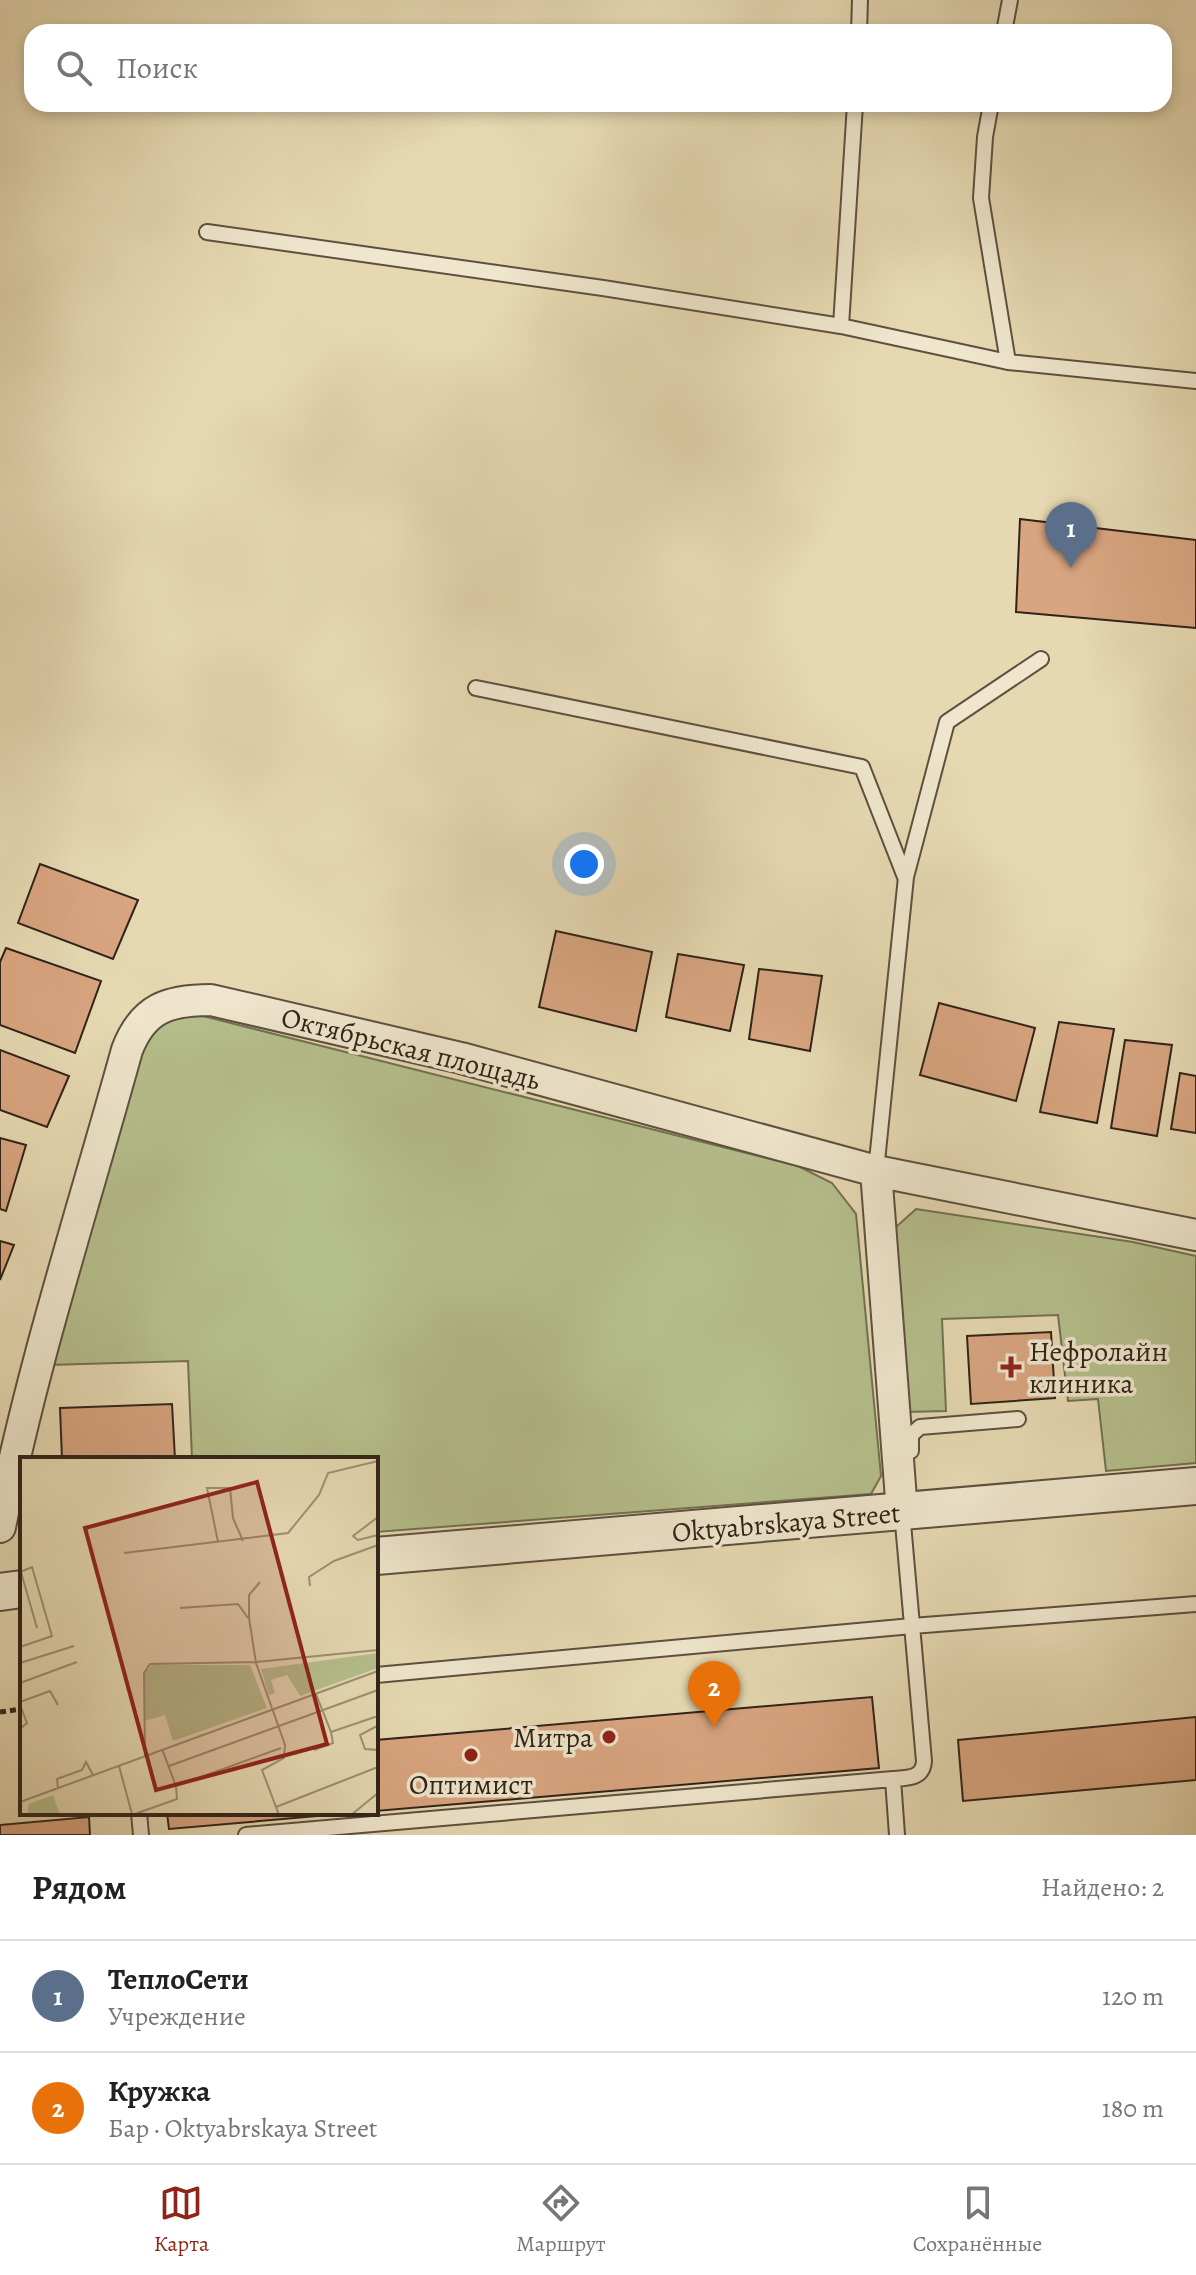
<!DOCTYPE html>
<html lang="ru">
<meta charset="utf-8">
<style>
:root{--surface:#fff;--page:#f2f2f2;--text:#222;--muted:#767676;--line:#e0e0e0;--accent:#8f2418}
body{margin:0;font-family:Alegreya,serif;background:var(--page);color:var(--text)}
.you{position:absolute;left:584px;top:864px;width:28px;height:28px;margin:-20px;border:6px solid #fff;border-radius:50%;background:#1a73e8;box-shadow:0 0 0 12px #1a73e833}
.badge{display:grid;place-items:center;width:52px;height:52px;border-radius:50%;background:var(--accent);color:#fff;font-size:26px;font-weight:700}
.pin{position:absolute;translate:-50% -66px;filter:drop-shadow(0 2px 4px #0008)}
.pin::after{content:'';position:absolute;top:42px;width:28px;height:24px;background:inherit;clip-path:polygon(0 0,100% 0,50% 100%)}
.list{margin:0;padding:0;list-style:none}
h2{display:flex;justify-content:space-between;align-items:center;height:104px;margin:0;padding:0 32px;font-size:34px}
h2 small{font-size:26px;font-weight:400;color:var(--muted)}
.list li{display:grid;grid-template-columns:52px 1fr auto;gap:24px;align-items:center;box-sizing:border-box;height:112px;padding:0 32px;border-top:2px solid var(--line)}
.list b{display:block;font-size:30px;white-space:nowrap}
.list p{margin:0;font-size:26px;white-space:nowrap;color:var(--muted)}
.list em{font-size:26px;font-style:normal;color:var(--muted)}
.icon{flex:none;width:44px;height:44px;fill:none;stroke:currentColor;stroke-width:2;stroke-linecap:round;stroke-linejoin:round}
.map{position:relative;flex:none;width:1196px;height:1835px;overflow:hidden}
.search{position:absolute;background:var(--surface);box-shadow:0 4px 12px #0003;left:24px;right:24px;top:24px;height:88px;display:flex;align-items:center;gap:20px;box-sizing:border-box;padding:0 28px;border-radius:24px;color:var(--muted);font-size:30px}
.sheet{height:328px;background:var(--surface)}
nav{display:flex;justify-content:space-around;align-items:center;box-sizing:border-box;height:112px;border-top:2px solid var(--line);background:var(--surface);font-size:22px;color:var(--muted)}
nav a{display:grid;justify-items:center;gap:4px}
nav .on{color:var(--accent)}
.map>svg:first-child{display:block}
</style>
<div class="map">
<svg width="1196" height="1835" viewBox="0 0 1196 1835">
<rect width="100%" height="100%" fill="#e6d9b2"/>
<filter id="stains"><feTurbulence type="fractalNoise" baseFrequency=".0025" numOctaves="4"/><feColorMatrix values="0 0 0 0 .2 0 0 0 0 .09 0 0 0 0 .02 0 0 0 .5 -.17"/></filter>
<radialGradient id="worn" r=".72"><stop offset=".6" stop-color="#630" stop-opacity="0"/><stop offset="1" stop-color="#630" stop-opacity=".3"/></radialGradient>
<!-- green -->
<path fill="#b5bf8c" stroke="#727152" stroke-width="2" d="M191,1013L798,1166L832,1183L856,1214L881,1476L871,1494L376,1532V1459H192L188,1361L48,1365L138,1045L158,1026Z
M916,1209L1133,1242L1196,1256V1463L1106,1471L1098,1399L1068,1401L1058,1315L942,1319L946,1411L906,1412L895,1256L896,1227Z"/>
<!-- building -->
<path fill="#d8a580" stroke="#302319" stroke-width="2" d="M1020,519L1196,540V628L1016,612Z
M40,864L138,900L113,959L18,923Z
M556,931L652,952L636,1031L539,1007Z
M6,948L101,981L75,1053L0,1025V962Z
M678,954L744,965L730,1031L666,1017Z
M759,969L822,976L810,1051L749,1039Z
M939,1003L1035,1028L1016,1101L920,1075Z
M1059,1022L1114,1029L1097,1123L1040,1112Z
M1125,1040L1172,1045L1157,1136L1111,1128Z
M0,1050L69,1076L47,1127L0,1110Z
M1180,1073L1196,1076V1133L1171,1129Z
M0,1138L26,1145L6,1211L0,1209Z
M0,1241L14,1245L0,1280Z
M1051,1332L1055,1398L971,1404L967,1336Z
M172,1404L175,1459H62L60,1408Z
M872,1697L879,1768L376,1811V1740Z
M1196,1717V1780L963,1801L958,1740Z
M167,1813H352L169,1829Z
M89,1817L90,1835H0V1825Z"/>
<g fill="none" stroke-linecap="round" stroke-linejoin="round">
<defs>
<path id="service" d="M859,32L860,0
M1004,32L1010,0
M991,104L985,137L981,198L1008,362
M207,232L603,288L841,326L1008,362L1196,381
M841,326L855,104
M476,688L862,767L905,877
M876,1171L906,877L947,722L1041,659
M911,1451V1435L920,1427L1018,1419
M376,1675L912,1626L1196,1604
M139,1813L141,1835
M246,1835L893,1779
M897,1835L893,1779C907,1778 923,1779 924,1761L902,1512"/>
<path id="minor" d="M876,1171L902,1512
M0,1527C32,1365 83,1209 127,1050C143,1008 168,1000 211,1000L461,1058L876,1171L1196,1235"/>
<path id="tertiary" d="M376,1556L1196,1486
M0,1592L22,1589"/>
</defs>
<!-- service casing -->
<use href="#service" stroke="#5e503f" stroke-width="18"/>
<!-- minor casing -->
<use href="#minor" stroke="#5e503f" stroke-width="34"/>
<!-- tertiary casing -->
<use href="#tertiary" stroke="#5e503f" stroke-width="40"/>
<!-- path -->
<path stroke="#302319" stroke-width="5" stroke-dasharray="6 4" stroke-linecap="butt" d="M0,1712L22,1709"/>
<!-- service -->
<use href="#service" stroke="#efe6cd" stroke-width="14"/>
<!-- minor -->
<use href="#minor" stroke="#efe6cd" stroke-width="30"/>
<!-- tertiary -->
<use href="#tertiary" stroke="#efe6cd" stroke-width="36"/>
</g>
<!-- markers -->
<g fill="#8f2418" stroke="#efe6cd" stroke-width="3">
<path d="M1007 1355h8v8h8v8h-8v8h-8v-8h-8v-8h8z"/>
<circle cx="609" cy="1737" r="8"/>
<circle cx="471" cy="1755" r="8"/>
</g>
<g text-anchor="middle" stroke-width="7" stroke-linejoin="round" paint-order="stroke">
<!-- street labels -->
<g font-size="28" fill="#302319" stroke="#efe6cd">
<text transform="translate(411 1048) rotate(14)" y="10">Октябрьская площадь</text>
<text transform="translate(786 1522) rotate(-5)" y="10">Oktyabrskaya Street</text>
</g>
<!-- poi labels -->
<g font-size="28" fill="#302319" stroke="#efe6cd" text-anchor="start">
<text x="1029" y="1361">Нефролайн<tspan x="1029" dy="32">клиника</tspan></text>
<text x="593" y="1747" text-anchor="end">Митра</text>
<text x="471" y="1794" text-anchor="middle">Оптимист</text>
</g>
</g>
<!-- overview -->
<g transform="translate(20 1457)">
<rect width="358" height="358" fill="#e6d9b2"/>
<path d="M358,196V211L280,239L267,218L251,223L255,236L249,238L241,212ZM132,208H230L247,251L153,284L145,258L125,264V215ZM33,338L40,358H7L9,347Z" fill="#b5bf8c"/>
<path fill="none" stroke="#9d9075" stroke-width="2" d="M358,60L333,79L338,83L358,78M198,85L187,31H210L213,61L223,84M104,96L268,76L299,38L308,16L358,4M0,115L12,110L32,179L0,190M1,115L17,171M240,125L229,138V161L236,206L265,288L264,301L242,313L259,358M290,129L289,120L314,104L358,88M160,151L218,147L228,161M0,206L54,189M0,226L57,205M296,237L311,275L358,259M0,245L30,234L38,248M0,248L7,266L0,272M358,272L357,269L340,278L345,292L358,293M142,292L156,329M294,293L313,286L311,275M125,299L124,216L130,207L236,205L358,193M99,309L112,357M149,309L358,233M38,331L37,322L62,313L66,305L73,318M0,345L358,214M256,350L358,310M112,358L157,342L156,329L261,291M331,358L358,336"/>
<path fill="#8f2418" fill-opacity="0.15" stroke="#8f2418" stroke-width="4" d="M237,25L307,287L136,333L65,71Z"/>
<rect width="358" height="358" fill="none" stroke="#302319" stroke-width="4"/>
</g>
<rect width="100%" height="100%" filter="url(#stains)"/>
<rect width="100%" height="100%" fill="url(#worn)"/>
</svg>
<div class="you"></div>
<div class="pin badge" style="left:1071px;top:568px;background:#5c6f8a">1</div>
<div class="pin badge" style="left:714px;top:1727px;background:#e8710a">2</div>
<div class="search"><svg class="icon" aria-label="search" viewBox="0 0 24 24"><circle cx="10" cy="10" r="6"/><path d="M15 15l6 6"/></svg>Поиск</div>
</div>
<section class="sheet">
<h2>Рядом<small>Найдено: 2</small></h2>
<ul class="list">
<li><span class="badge" style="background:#5c6f8a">1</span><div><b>ТеплоСети</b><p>Учреждение</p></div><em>120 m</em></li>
<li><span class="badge" style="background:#e8710a">2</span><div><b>Кружка</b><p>Бар · Oktyabrskaya Street</p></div><em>180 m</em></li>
</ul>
</section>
<nav>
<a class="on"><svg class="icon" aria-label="map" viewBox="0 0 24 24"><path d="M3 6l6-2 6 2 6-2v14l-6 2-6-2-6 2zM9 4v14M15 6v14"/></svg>Карта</a>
<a><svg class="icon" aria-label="directions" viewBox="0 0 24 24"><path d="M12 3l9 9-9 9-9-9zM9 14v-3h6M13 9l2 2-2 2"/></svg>Маршрут</a>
<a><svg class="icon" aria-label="saved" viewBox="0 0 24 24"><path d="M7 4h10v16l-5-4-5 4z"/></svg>Сохранённые</a>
</nav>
